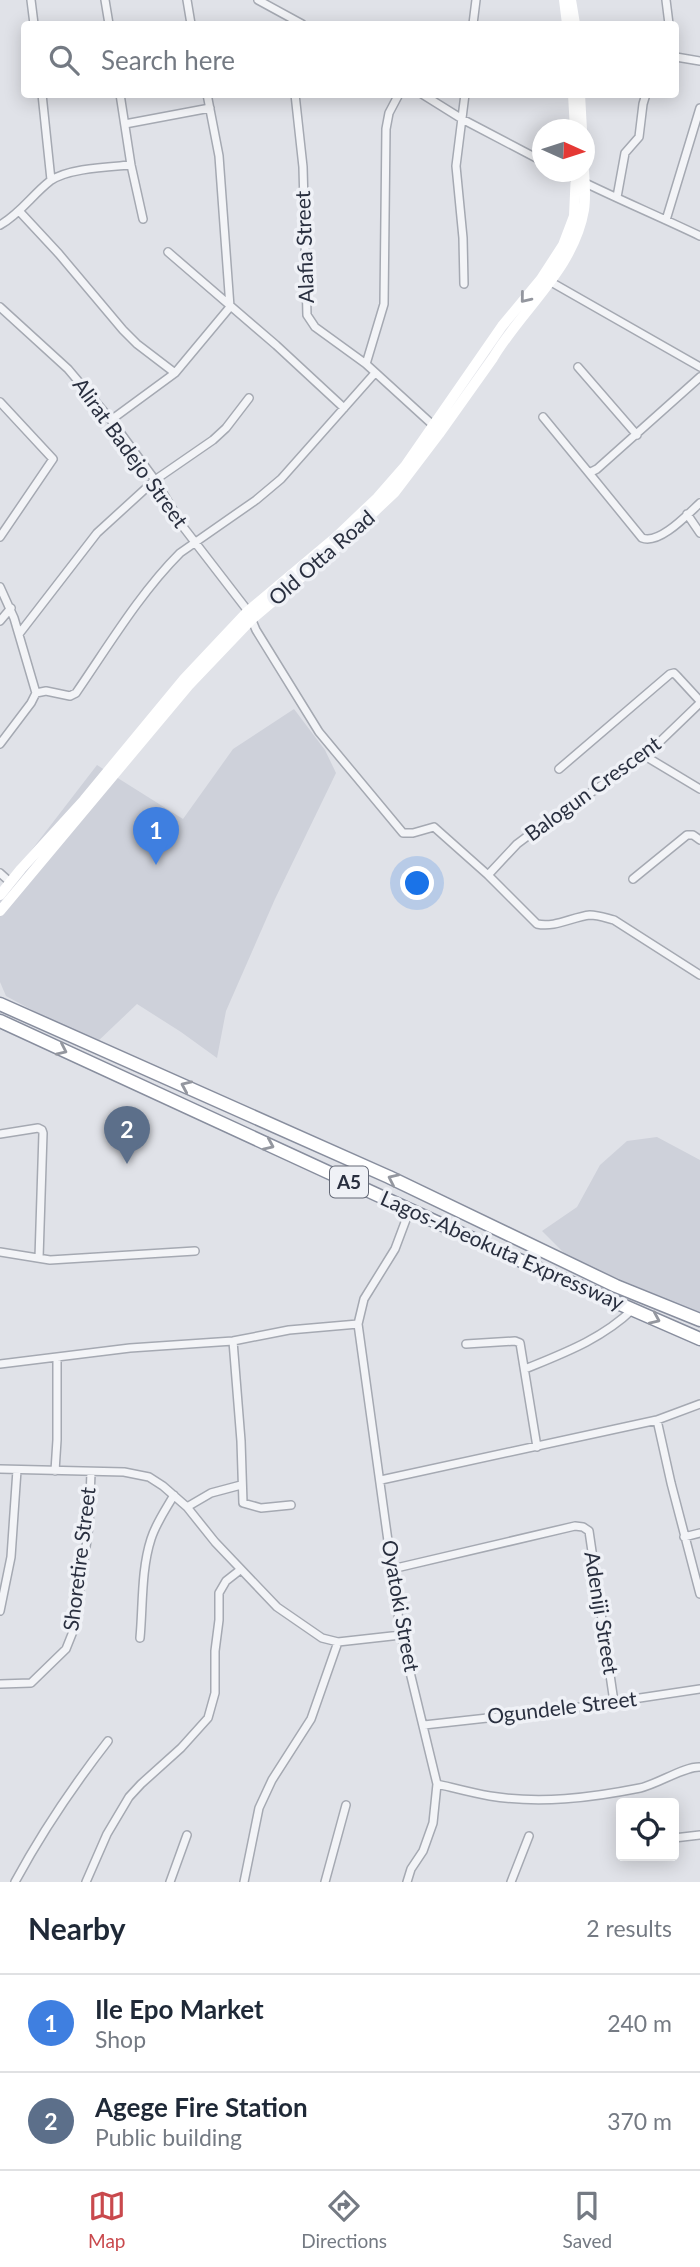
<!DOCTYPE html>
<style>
:root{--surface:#fff;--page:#f2f2f3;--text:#1f2937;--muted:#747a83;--line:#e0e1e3;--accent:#c9494d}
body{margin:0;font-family:Lato,sans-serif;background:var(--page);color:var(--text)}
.controls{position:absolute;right:21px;bottom:21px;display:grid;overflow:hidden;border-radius:7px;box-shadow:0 4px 18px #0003}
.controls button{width:63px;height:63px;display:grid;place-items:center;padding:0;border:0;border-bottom:2px solid var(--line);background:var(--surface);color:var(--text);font:35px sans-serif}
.compass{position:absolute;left:532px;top:119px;width:63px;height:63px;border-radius:50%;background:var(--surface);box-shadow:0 4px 18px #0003;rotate:93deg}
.you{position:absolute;left:418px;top:884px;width:24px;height:24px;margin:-18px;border:5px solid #fff;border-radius:50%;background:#1a73e8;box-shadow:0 0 0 10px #1a73e833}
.badge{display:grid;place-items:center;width:46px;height:46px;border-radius:50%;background:var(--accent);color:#fff;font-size:23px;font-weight:700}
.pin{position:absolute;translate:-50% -58px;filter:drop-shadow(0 2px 4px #0008)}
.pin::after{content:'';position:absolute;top:37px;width:24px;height:21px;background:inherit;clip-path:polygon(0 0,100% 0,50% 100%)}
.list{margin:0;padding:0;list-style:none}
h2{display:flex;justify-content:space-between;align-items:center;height:91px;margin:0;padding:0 28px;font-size:30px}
h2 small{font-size:23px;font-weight:400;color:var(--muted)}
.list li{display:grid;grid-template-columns:46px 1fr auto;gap:21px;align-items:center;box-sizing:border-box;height:98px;padding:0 28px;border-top:2px solid var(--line)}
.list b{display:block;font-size:26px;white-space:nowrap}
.list p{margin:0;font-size:23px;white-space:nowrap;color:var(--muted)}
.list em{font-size:23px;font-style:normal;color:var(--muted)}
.icon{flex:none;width:38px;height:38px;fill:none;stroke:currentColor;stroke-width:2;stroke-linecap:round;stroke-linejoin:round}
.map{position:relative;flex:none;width:700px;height:1882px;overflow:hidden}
.search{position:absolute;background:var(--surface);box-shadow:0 4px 18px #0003;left:21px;right:21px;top:21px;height:77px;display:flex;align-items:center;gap:18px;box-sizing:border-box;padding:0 24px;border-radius:7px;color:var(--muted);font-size:26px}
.sheet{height:287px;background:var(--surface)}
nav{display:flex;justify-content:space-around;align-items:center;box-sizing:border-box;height:98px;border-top:2px solid var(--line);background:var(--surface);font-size:19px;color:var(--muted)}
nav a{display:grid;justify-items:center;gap:4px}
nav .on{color:var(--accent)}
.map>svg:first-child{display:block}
</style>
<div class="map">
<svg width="700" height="1882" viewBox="0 0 700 1882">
<rect width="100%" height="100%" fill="#e0e2e8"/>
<!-- built -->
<path fill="#ced1da" d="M294,709L325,750L336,773L275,899L226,1011L217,1058L181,1032L137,1004L95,1044L6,996L0,982V891L97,765L183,819L233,749Z
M657,1137L700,1160V1313L569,1258L542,1231L577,1207L600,1165L627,1141Z"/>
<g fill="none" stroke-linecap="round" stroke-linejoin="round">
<defs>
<path id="street" d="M31,0L34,24
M105,0L109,24
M187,0L191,24
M258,0L302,24
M666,0L669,24
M473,24L476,0
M676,57L700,61
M42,94L51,180
M120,94L131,165L143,219
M295,94L303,167L307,315L315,327L366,364L434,426
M422,94L462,119L542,161
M125,124L210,108
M563,172C608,195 654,214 700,236
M617,197L625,153L639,137L643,104L646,94
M20,212L59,254L123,330L137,344L175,373
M666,220L700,108
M0,225C20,214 32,195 50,181C68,168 109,167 131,165
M168,252L276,345L344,408
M551,282L700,367
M464,284L463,238L456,166L465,94
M0,307L68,369L111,420L155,480L184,528L248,611L256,630L319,732L403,833H413L434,827L488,875L537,924C555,928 572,917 590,915C598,915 606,918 614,920L700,975
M366,364L384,304L386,129L389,113L399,94
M578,367L637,435
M0,402L53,459L0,537
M543,417L589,473L597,469L700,377
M111,420L175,373L230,307L219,156L207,94
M589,473L642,538C659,545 687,515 700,503
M687,514L700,533
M0,587L14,618L36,693L31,703L0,744
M0,621L11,608
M19,634L97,533L155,480L213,440L226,428L249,398
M36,693L46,691L70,696L76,693C109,645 140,593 180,553L256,500L281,479L375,373
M645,756L700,789
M559,769L670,674L674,673L677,676L700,701
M0,873L10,882
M488,875L517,844L537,829L645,756L700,703
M633,879L687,835H693L700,840
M0,1134L38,1128L42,1130L43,1133L39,1258
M0,1252L50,1260L195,1251
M233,1341L241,1441L243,1503L261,1508L291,1505
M466,1344L515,1341L520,1343L537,1447
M0,1364L130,1348L233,1341L289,1330L358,1324
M525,1369C564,1353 602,1339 633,1309
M657,1420L671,1483L700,1594
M0,1469L124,1472L149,1477L163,1486L187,1507L215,1542L277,1607L322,1638L338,1642L401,1635
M55,1471L57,1440V1358
M381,1480L657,1420L700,1404
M187,1507L211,1493L241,1485
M684,1537L700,1533
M392,1569L575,1526L583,1527L589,1531L614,1702
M0,1611L11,1557L17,1470
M140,1638C143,1606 141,1570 151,1539C156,1523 166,1509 174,1495
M0,1684L31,1683L66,1649L74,1629L89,1526L91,1472
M424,1725L560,1710L700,1689
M437,1784C454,1788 472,1793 490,1796C540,1804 590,1798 640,1788C658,1784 685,1766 700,1767
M674,1838L700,1835
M15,1882C42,1832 73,1786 108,1741
M86,1882L107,1834L129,1797L141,1784L181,1748L208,1718L215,1693V1651L219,1620V1593L226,1581L240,1570
M170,1882L187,1835
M244,1882L259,1808L272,1780L311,1719L338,1642
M325,1882L346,1805
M407,1882L411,1869L423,1851L433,1823L437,1784L401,1635L358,1324L364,1299L395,1249L410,1209
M511,1882L529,1836"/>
<path id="highway" d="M0,1004L389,1177L616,1286L700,1320
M0,1021L510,1256L700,1339"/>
</defs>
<!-- street casing -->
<use href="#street" stroke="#a5a9b2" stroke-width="10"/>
<!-- highway casing -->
<use href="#highway" stroke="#888e9e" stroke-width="15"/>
<!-- street -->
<use href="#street" stroke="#f3f4f7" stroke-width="7"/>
<!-- secondary -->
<path stroke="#fff" stroke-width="10" d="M564,0L567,24
M571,0L575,24
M573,94L575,130
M580,94L582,130
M0,895L21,869L84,800L184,679L248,611L336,537L377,498L405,466L502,326L541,279L563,245L574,216L576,172
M0,911L189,685L251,620L335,549L395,492L439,434L493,358C522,309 574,269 584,210C586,197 585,184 584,171"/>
<!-- highway -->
<use href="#highway" stroke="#fff" stroke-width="12"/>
</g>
<!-- one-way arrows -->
<defs><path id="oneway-chevron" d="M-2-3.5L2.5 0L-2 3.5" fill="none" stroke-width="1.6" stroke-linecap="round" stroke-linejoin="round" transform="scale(1.75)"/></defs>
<g stroke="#94979f">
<use href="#oneway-chevron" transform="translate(525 298) rotate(129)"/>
<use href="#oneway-chevron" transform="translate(62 1050) rotate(25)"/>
<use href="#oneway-chevron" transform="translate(186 1086) rotate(-156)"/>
<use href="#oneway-chevron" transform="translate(269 1145) rotate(24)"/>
<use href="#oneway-chevron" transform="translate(393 1179) rotate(-155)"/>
<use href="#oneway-chevron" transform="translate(655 1319) rotate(24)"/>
</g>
<g text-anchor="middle" stroke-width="7" stroke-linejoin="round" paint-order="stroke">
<!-- shield labels -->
<rect fill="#eff1f6" stroke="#646976" stroke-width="2" x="330" y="1166.5" width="38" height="31" rx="5"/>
<g font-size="19" font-weight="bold" fill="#292f3f">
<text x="349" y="1189">A5</text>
</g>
<!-- street labels -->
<g font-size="21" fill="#292f3f" stroke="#eff1f6">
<text transform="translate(305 247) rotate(-92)" y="7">Alafia Street</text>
<text transform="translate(130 453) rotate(54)" y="7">Alirat Badejo Street</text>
<text transform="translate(322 558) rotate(-41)" y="7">Old Otta Road</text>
<text transform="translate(593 789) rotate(-36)" y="7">Balogun Crescent</text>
<text transform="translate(502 1251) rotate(24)" y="7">Lagos-Abeokuta Expressway</text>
<text transform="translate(80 1559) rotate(-83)" y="7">Shoretire Street</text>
<text transform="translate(400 1606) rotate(80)" y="7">Oyatoki Street</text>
<text transform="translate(601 1613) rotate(81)" y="7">Adeniji Street</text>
<text transform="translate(562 1708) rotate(-7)" y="7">Ogundele Street</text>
</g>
</g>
</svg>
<div class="controls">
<button><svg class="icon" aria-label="locate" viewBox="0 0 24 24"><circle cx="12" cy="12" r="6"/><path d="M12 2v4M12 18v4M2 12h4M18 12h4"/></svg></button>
</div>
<svg class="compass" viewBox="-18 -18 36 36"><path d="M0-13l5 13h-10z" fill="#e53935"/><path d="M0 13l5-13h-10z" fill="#747a83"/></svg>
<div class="you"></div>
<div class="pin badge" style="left:156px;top:865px;background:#3f7fe0">1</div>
<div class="pin badge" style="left:127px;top:1164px;background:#5c6f8a">2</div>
<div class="search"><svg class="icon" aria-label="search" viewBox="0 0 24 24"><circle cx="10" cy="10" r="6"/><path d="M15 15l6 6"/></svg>Search here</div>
</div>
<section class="sheet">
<h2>Nearby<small>2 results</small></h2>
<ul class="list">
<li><span class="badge" style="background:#3f7fe0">1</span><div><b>Ile Epo Market</b><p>Shop</p></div><em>240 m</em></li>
<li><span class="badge" style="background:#5c6f8a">2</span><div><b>Agege Fire Station</b><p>Public building</p></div><em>370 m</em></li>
</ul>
</section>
<nav>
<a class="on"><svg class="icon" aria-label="map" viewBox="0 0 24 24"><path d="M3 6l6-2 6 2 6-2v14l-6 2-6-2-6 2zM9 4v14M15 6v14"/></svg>Map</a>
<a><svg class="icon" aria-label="directions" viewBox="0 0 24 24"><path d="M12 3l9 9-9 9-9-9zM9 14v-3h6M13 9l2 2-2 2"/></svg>Directions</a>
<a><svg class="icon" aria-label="saved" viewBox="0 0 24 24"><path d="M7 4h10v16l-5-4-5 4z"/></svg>Saved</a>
</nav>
